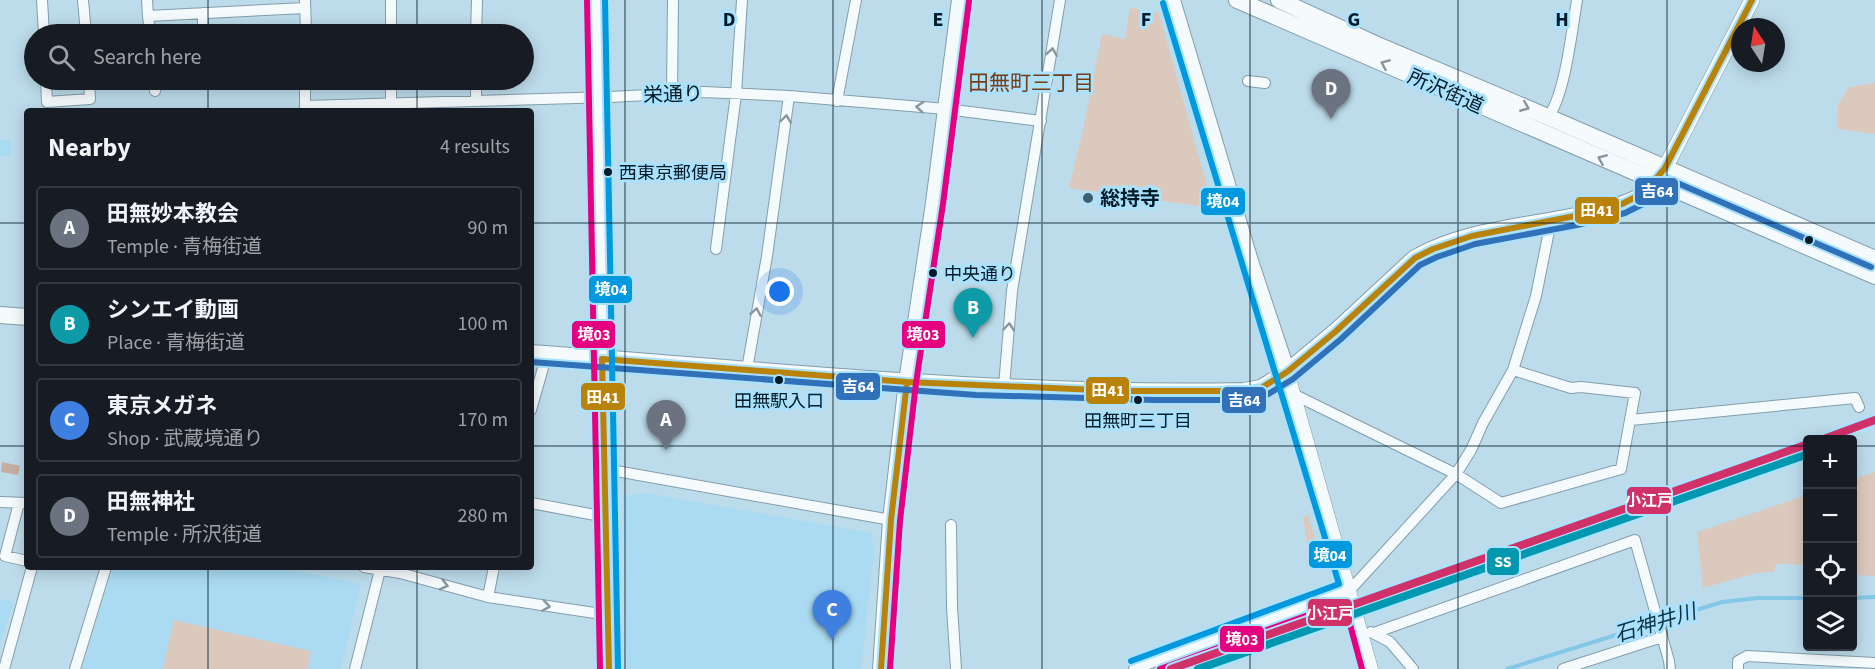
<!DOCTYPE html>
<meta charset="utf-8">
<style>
:root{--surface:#171b24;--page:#20242c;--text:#f1f3f6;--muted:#9ea1a6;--line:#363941;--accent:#ea580c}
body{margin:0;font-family:"Source Sans 3","Noto Sans JP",sans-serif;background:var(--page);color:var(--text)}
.controls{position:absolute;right:18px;bottom:18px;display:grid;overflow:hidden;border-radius:6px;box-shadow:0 3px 15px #0003}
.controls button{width:54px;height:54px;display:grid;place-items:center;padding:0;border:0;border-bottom:2px solid var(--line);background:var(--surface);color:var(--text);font:30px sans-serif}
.compass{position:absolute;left:1731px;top:18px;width:54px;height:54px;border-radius:50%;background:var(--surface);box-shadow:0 3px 15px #0003;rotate:348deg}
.you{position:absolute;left:780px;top:292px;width:21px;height:21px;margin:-15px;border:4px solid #fff;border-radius:50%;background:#1a73e8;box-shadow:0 0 0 9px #1a73e833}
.badge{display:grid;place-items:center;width:39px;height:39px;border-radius:50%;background:var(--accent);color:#fff;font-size:20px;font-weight:700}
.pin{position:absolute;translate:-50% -50px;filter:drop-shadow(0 2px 3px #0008)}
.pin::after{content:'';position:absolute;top:32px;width:21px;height:18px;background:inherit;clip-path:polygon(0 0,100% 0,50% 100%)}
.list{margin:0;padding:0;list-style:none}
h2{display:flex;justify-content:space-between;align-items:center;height:78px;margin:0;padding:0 24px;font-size:26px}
h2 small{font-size:20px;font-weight:400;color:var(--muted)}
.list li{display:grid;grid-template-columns:39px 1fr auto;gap:18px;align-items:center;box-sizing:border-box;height:84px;margin:0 12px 12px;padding:0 12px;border:2px solid var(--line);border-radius:6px}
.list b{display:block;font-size:22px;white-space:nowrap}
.list p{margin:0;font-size:20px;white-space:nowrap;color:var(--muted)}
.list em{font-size:20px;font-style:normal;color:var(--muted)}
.icon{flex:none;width:33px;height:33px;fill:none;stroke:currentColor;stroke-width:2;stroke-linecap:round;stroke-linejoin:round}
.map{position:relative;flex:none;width:1875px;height:669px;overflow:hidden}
.search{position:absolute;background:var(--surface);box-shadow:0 3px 15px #0003;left:24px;top:24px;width:510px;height:66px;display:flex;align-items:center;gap:15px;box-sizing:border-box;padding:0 21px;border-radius:33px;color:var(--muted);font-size:22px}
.panel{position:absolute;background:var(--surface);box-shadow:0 3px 15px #0003;left:24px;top:108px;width:510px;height:462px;border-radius:6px}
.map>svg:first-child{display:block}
</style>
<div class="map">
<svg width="1875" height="669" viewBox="0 0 1875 669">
<rect width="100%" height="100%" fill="#bddceb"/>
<!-- built -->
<path fill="#abdbf3" d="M0,140H11V156H0Z
M646,493L872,533L874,554L861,669H627L623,496Z
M113,567H279L361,584L341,669H82Z
M0,599L14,602L0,645Z"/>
<!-- green -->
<path fill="#dcc9bd" d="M1130,8L1159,13L1213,208L1069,188L1083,130L1102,34L1125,39Z
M1875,83V134L1837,129L1838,104L1849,87Z
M1875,472V576L1853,575V479Z
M1807,495V565L1776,564L1774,572L1757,573L1703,588L1697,532Z
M1308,515L1324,568L1320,572C1309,555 1305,537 1303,516Z
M174,620L311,651L308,669H163Z"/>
<!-- forest -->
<path fill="#c6aea0" d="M2,462L20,466L18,475L1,472Z"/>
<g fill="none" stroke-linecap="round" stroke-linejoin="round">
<!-- stream -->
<path stroke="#84c8e8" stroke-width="4" d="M1852,598L1875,597
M1507,669L1722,602L1758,598H1808"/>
<defs>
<path id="minor" d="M42,0L44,34
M83,0L86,34
M147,0L148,16
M305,0L306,34
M203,13V34
M150,34L148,16L305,8
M391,34V0
M476,34L477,0
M46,80L47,102L90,99L89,80
M154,80L155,91
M1248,81L1265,83
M672,93L673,0
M476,101V80
M837,101L856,0
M391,104V80
M305,106L610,97L704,92L789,96L946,109L1041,121
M305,111V80
M1548,117C1565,96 1572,29 1577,0
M716,249L736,94L742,0
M747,369L767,256L789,96
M1004,386L1012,291L1060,0
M1293,394L1456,474L1501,503L1621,469L1635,393L1581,387L1571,388L1513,370
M531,410L547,354
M1631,420L1855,398L1859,407
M605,469L891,520
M0,502L27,503
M19,503L5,556L27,561
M531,503L606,517
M951,525L952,607L956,669
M364,567L400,573L488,597L608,615
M488,597L494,567
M1371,632L1390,642L1413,669
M1374,633L1635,540L1669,661L1670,669
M4,669L32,567
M75,669L106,567
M355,669L380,570
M1134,669L1350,590L1456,474L1471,450L1483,423L1513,370L1536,296L1551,221
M1563,669L1662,637
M1738,669V661L1747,656L1875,663"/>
<path id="tertiary" d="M596,0L609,669
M1287,372L1371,669"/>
<path id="secondary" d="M1665,168L1752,0"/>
<path id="primary" d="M1172,0L1250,261L1287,372
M1237,0L1875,276
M1279,0L1375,44L1548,117L1875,259
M0,315L27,317
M531,353C768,370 1006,396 1244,391L1261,388L1287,372L1335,332L1415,258C1463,231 1521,227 1575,216C1595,211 1618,208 1637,198C1649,191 1658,179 1665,168
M881,669L891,520L907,382L934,203L960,0"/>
</defs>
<!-- minor casing -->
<use href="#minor" stroke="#829eab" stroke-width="12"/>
<!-- tertiary casing -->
<use href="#tertiary" stroke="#829eab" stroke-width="15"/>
<!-- secondary casing -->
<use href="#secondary" stroke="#829eab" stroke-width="16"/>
<!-- primary casing -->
<use href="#primary" stroke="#829eab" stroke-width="18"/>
<!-- minor -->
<use href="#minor" stroke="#f5fafc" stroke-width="10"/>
<!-- tertiary -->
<use href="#tertiary" stroke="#f5fafc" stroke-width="14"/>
<!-- secondary -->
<use href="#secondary" stroke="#f5fafc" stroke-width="15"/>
<!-- primary -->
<use href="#primary" stroke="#f5fafc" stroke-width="16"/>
<defs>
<path id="bus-1" d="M609,669L602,359L907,382L1120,391H1244L1261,388L1287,372L1335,332L1415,258L1433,249L1472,236L1575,216L1622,204L1645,192L1665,168L1752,0
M881,669L891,520L907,382"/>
<path id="bus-2" d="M531,362L976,395L1155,400H1246L1265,396L1293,379L1341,339L1420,265L1437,257L1475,244L1577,225L1625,213L1647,202L1668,179L1871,267"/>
<path id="bus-3" d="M587,0L600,669
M890,669L900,521L916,383L943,204L969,1
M1160,669L1344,602L1362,669"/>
<path id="bus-4" d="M605,0L618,669
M1131,661L1339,584C1282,390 1221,197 1163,3"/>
</defs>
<!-- bus-1 casing -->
<use href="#bus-1" stroke="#aae2fe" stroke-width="10"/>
<!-- bus-2 casing -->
<use href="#bus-2" stroke="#aae2fe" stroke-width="10"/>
<!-- bus-3 casing -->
<use href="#bus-3" stroke="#aae2fe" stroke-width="10"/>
<!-- bus-4 casing -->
<use href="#bus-4" stroke="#aae2fe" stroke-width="10"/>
<!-- bus-1 -->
<use href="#bus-1" stroke="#b9830a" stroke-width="6"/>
<!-- bus-2 -->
<use href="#bus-2" stroke="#3071b9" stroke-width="6"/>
<!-- bus-3 -->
<use href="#bus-3" stroke="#e4007f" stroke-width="6"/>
<!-- bus-4 -->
<use href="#bus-4" stroke="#0099df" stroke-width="6"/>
<defs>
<path id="rail-1" d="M1821,440L1875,420
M1171,669L1808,444"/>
<path id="rail-2" d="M1198,669L1808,454"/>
</defs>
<!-- rail-1 casing -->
<use href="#rail-1" stroke="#aae2fe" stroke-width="12"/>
<!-- rail-2 casing -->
<use href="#rail-2" stroke="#aae2fe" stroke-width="12"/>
<!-- rail-1 -->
<use href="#rail-1" stroke="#d13169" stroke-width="8"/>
<!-- rail-2 -->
<use href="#rail-2" stroke="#0098b0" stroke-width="8"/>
</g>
<!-- one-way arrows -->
<defs><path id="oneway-chevron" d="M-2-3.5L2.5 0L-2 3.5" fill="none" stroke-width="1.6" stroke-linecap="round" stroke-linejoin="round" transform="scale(1.5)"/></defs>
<g stroke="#87959c">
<use href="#oneway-chevron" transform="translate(1052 52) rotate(-81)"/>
<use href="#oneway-chevron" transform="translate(1385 64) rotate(-156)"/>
<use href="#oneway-chevron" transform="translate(920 107) rotate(-175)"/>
<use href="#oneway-chevron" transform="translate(1525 107) rotate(22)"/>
<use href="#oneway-chevron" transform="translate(786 119) rotate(-82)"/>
<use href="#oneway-chevron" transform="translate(1602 159) rotate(-157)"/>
<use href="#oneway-chevron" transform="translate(756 312) rotate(-80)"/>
<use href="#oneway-chevron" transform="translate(1009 327) rotate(-85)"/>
<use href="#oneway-chevron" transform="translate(444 585) rotate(15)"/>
<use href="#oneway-chevron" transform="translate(546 606) rotate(9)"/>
</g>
<!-- grid -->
<path fill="none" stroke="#001a27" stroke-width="1.5" stroke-opacity="0.55" d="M208,0V34M417,0V34M625,0V669M833,0V669M1042,0V669M1250,0V669M1458,0V669M1667,0V669M208,80V111M417,80V111M0,223H27M531,223H1875M0,446H27M531,446H1808M1852,446H1875M208,567V669M417,567V669"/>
<!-- markers -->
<g fill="#001a27" stroke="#aae2fe" stroke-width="2">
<circle cx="608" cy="172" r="5"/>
<circle cx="1809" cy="240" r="5"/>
<circle cx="933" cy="273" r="5"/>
<circle cx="779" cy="380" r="5"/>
<circle cx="1138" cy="400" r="5"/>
</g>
<circle fill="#425e6c" stroke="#aae2fe" stroke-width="2" cx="1088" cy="198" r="6"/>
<g text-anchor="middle" stroke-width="6" stroke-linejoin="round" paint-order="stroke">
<!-- bus labels -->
<g font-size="18" fill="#001a27" stroke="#aae2fe" text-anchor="start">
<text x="619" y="179">西東京郵便局</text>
<text x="944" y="280">中央通り</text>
<text x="779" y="407" text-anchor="middle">田無駅入口</text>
<text x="1138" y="427" text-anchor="middle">田無町三丁目</text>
</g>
<!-- street labels -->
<g font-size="20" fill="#001a27" stroke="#aae2fe">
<text transform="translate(1446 91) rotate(24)" y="7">所沢街道</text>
<text transform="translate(673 94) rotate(-2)" y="7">栄通り</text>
</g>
<!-- poi labels -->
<g font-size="20" font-weight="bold" fill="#001a27" stroke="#aae2fe" text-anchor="start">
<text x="1100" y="205">総持寺</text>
</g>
<!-- neighbourhood labels -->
<g font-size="21" fill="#783b12" stroke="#aae2fe">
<text x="1031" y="90">田無町三丁目</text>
</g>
<!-- water labels -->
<g font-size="21" font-style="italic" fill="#0d3444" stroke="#aae2fe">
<text transform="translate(1655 623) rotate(-17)" y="7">石神井川</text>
</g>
</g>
<g font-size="20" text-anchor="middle" font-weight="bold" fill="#001a27" stroke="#aae2fe" stroke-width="6" stroke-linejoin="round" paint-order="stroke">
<text x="729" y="26">D</text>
<text x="938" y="26">E</text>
<text x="1146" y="26">F</text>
<text x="1354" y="26">G</text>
<text x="1562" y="26">H</text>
</g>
<g stroke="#aae2fe" stroke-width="2">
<rect x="1634" y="177" width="45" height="29" rx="6" fill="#3071b9"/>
<rect x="1200" y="187" width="46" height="29" rx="6" fill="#0099df"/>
<rect x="1574" y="196" width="46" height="29" rx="6" fill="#b9830a"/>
<rect x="588" y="275" width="45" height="29" rx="6" fill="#0099df"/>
<rect x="901" y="320" width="45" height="29" rx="6" fill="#e4007f"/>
<rect x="571" y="320" width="45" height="29" rx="6" fill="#e4007f"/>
<rect x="835" y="372" width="46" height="29" rx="6" fill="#3071b9"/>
<rect x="1085" y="376" width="45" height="29" rx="6" fill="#b9830a"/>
<rect x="580" y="382" width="46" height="29" rx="6" fill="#b9830a"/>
<rect x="1221" y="386" width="46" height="28" rx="6" fill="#3071b9"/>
<rect x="1626" y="486" width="46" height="29" rx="6" fill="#d13169"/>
<rect x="1308" y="540" width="45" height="29" rx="6" fill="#0099df"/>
<rect x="1486" y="547" width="34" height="29" rx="6" fill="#0098b0"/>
<rect x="1307" y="598" width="46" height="29" rx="6" fill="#d13169"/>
<rect x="1219" y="625" width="46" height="28" rx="6" fill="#e4007f"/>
</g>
<g font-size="16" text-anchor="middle" font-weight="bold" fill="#fff">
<text x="1657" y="197">吉64</text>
<text x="1223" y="207">境04</text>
<text x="1597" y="216">田41</text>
<text x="611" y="295">境04</text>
<text x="923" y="340">境03</text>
<text x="594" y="340">境03</text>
<text x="858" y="392">吉64</text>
<text x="1108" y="396">田41</text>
<text x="603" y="403">田41</text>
<text x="1244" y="406">吉64</text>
<text x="1649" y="506">小江戸</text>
<text x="1330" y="561">境04</text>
<text x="1503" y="567">SS</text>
<text x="1330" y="619">小江戸</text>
<text x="1242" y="645">境03</text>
</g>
</svg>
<div class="controls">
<button>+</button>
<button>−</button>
<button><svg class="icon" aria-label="locate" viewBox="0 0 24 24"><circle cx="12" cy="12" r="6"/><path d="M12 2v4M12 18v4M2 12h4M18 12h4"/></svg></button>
<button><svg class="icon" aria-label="layers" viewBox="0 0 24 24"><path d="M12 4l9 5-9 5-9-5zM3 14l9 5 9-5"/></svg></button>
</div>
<svg class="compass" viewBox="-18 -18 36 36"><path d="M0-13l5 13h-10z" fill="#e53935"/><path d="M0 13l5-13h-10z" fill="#9ea1a6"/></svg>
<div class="you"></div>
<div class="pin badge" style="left:666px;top:450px;background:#6b7280">A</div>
<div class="pin badge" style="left:973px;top:338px;background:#0f9aa8">B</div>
<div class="pin badge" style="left:832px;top:640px;background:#3f7fe0">C</div>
<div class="pin badge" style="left:1331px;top:119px;background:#6b7280">D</div>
<div class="search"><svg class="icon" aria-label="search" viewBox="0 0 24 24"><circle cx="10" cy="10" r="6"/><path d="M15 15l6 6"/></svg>Search here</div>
<section class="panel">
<h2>Nearby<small>4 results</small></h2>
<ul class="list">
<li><span class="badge" style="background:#6b7280">A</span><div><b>田無妙本教会</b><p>Temple · 青梅街道</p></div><em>90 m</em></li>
<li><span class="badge" style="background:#0f9aa8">B</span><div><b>シンエイ動画</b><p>Place · 青梅街道</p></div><em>100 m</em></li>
<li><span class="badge" style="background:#3f7fe0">C</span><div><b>東京メガネ</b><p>Shop · 武蔵境通り</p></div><em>170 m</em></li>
<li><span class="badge" style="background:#6b7280">D</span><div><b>田無神社</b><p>Temple · 所沢街道</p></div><em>280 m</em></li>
</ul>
</section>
</div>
